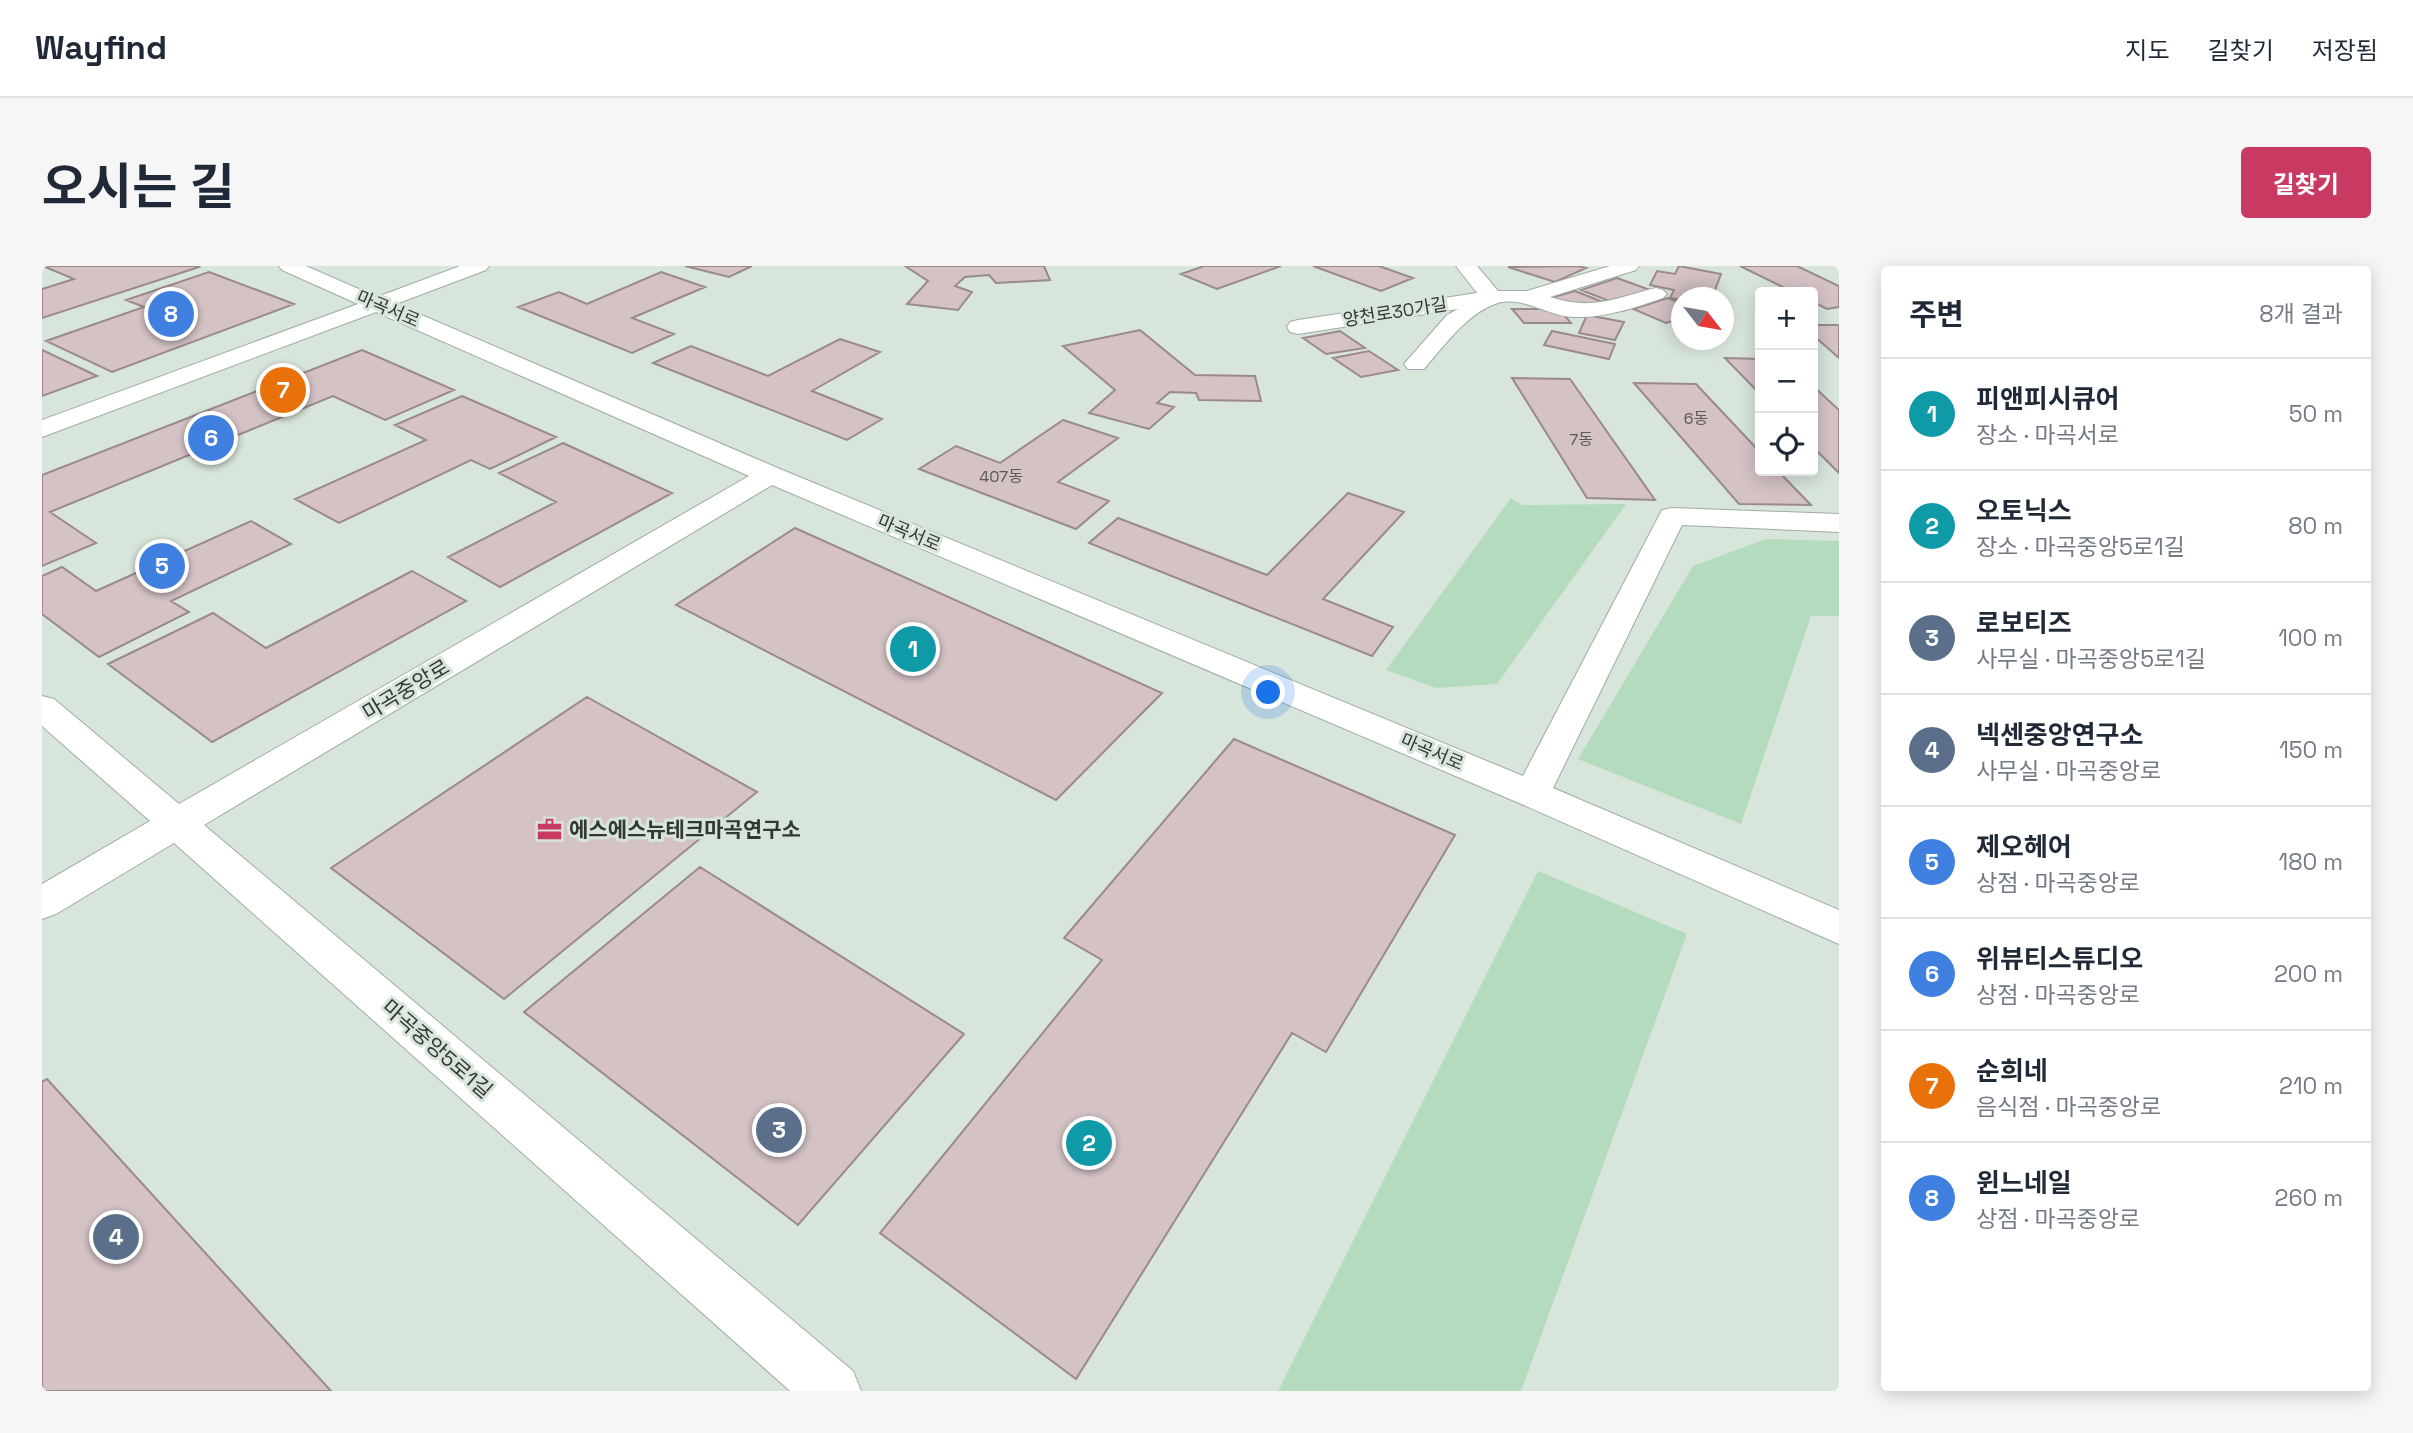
<!DOCTYPE html>
<html lang="ko">
<meta charset="utf-8">
<style>
:root{--surface:#fff;--page:#f6f6f7;--text:#1f2937;--muted:#747a83;--line:#e0e1e3;--accent:#c83a62}
body{margin:0;font-family:"Space Grotesk","Noto Sans KR",sans-serif;background:var(--page);color:var(--text)}
.controls{position:absolute;right:21px;top:21px;display:grid;overflow:hidden;border-radius:7px;box-shadow:0 4px 18px #0003}
.controls button{width:63px;height:63px;display:grid;place-items:center;padding:0;border:0;border-bottom:2px solid var(--line);background:var(--surface);color:var(--text);font:35px sans-serif}
.compass{position:absolute;left:1629px;top:21px;width:63px;height:63px;border-radius:50%;background:var(--surface);box-shadow:0 4px 18px #0003;rotate:121deg}
.you{position:absolute;left:1227px;top:427px;width:24px;height:24px;margin:-18px;border:5px solid #fff;border-radius:50%;background:#1a73e8;box-shadow:0 0 0 10px #1a73e833}
.badge{display:grid;place-items:center;width:46px;height:46px;border-radius:50%;background:var(--accent);color:#fff;font-size:23px;font-weight:700}
.pin{position:absolute;translate:-50% -50%;border:4px solid #fff;box-shadow:0 2px 7px #0006}
.list{margin:0;padding:0;list-style:none}
h2{display:flex;justify-content:space-between;align-items:center;height:91px;margin:0;padding:0 28px;font-size:30px}
h2 small{font-size:23px;font-weight:400;color:var(--muted)}
.list li{display:grid;grid-template-columns:46px 1fr auto;gap:21px;align-items:center;box-sizing:border-box;height:112px;padding:0 28px;border-top:2px solid var(--line)}
.list b{display:block;font-size:26px;white-space:nowrap}
.list p{margin:0;font-size:23px;white-space:nowrap;color:var(--muted)}
.list em{font-size:23px;font-style:normal;color:var(--muted)}
.icon{flex:none;width:38px;height:38px;fill:none;stroke:currentColor;stroke-width:2;stroke-linecap:round;stroke-linejoin:round}
.map{position:relative;flex:none;width:1797px;height:1125px;overflow:hidden;border-radius:7px}
header{display:flex;align-items:center;gap:42px;box-sizing:border-box;height:98px;padding:0 35px;background:var(--surface);border-bottom:2px solid var(--line)}
header strong{font-size:33px}
nav{display:flex;gap:38px;margin-inline-start:auto;font-size:24px}
.intro{display:flex;align-items:center;justify-content:space-between;box-sizing:border-box;height:168px;padding:0 42px}
h1{margin:0;font-size:49px}
.button{padding:18px 32px;border-radius:7px;background:var(--accent);color:#fff;font-size:24px;font-weight:700}
main{display:flex;gap:42px;padding:0 42px}
aside{flex:1;background:var(--surface);border-radius:7px;box-shadow:0 4px 18px #0003}
.map>svg:first-child{display:block}
</style>
<header>
<strong>Wayfind</strong>
<nav><a>지도</a><a>길찾기</a><a>저장됨</a></nav>
</header>
<div class="intro"><h1>오시는 길</h1><a class="button">길찾기</a></div>
<main>
<div class="map">
<svg width="1797" height="1125" viewBox="0 0 1797 1125">
<rect width="100%" height="100%" fill="#d8e5da"/>
<!-- green -->
<path fill="#b4dbbd" d="M1469,232L1480,239L1584,238L1455,418L1394,422L1344,404Z
M1724,273L1797,275V350H1769L1699,558L1536,493L1651,300Z
M1496,605L1645,668L1479,1125H1236Z"/>
<!-- building -->
<path fill="#d4c2c5" stroke="#9a8a8c" stroke-width="2" d="M1,0H155L157,1L0,52V23L32,13Z
M643,0H710L687,11Z
M863,0H1002L1008,14L954,17L947,9L923,11L913,20L930,26L916,44L865,38L886,15Z
M1162,0H1239L1175,23L1139,8Z
M1271,0H1337L1371,12L1339,25Z
M1536,0L1544,2L1513,16L1466,1Z
M1637,0L1679,8L1670,32H1640V34L1628,32L1632,24L1608,19L1615,5L1633,8Z
M1698,0H1755L1797,20V41L1785,43L1771,36V26H1751Z
M167,6L252,38L70,106L4,75L102,41L84,34Z
M619,6L663,21L590,52L632,68L590,87L476,41L517,26L545,38Z
M1575,12L1611,25L1575,38L1539,24Z
M1533,25L1566,38L1528,43L1505,33Z
M1626,32L1640,38V52L1624,57L1591,43Z
M1470,43H1517L1529,57H1482Z
M1545,49L1582,56L1573,74L1537,67Z
M1771,59H1797V92L1771,69Z
M1098,64L1153,109L1213,110L1219,135L1157,134L1154,127L1128,126L1115,137L1132,141L1107,163L1047,147L1073,124L1021,80Z
M1298,65L1323,82L1284,88L1261,72Z
M1510,65L1573,78L1567,93L1502,79Z
M798,73L838,86L770,125L840,153L805,174L611,97L649,80L726,110Z
M0,84L55,110L0,130Z
M320,84L412,124L343,154L291,130L8,246L54,277L0,300V209Z
M1327,85L1356,104L1319,111L1291,92Z
M1683,92L1718,93V128Z
M1470,112L1528,113L1613,234L1545,232Z
M1592,117L1654,118L1718,186V205H1736L1769,239L1697,238Z
M1771,120L1797,144V207L1771,181Z
M420,130L514,171L448,203L429,194L297,257L253,233L384,174L353,159Z
M1021,154L1076,172L1016,216L1067,235L1034,263L877,203L914,180L958,197Z
M521,177L630,227L458,321L406,291L514,236L457,207Z
M1306,227L1362,246L1281,333L1351,361L1330,390L1047,277L1076,252L1225,309Z
M209,255L249,278L129,335L147,346L57,391L0,348V310L20,301L54,325Z
M753,262L1120,427L1014,534L634,339Z
M370,305L424,335L170,476L66,398L171,347L224,382Z
M545,431L715,526L462,733L289,602Z
M1192,473L1413,569L1284,786L1250,767L1034,1113L838,967L1060,694L1022,672Z
M658,601L922,768L756,959L482,746Z
M5,813L289,1125H0V816Z"/>
<g fill="none" stroke-linecap="round" stroke-linejoin="round">
<defs>
<path id="minor" d="M237,0H264L335,31L418,0H447L444,4L354,38L738,203L1481,510L1620,244L1630,242L1797,248V266L1640,259L1511,522L1797,644V678L1477,537L730,219L162,559L811,1105L819,1125H748L132,577L14,648L0,653V618L108,555L0,460V430L12,433L137,538L707,210L334,46L0,171V154L316,38L240,4Z
M1414,0H1435L1456,25H1485L1568,0H1597L1594,4L1508,31C1551,45 1573,32 1614,22L1621,24L1625,28L1621,32C1592,42 1563,52 1532,51C1506,51 1479,28 1453,38C1425,48 1401,81 1382,103H1366L1362,98L1405,49L1416,43L1256,68L1248,66L1245,61L1248,56L1256,54L1435,27Z"/>
</defs>
<!-- minor casing -->
<use href="#minor" stroke="#9faca2" stroke-width="2"/>
<!-- minor -->
<use href="#minor" fill="#fff" fill-rule="evenodd"/>
</g>
<!-- icons -->
<defs>
<symbol id="office-bare" viewBox="-9 -9 18 18"><path d="M-6-3h4V-5.5h4V-3h4V5H-6ZM-1-4.5V-3h2v-1.5ZM-6 0V1H6V0Z" fill="#c83a62" stroke="#d8e5da" stroke-width="2.5" paint-order="stroke"/></symbol>
</defs>
<g fill-rule="evenodd">
<use href="#office-bare" x="490" y="546" width="35" height="35"/>
</g>
<g text-anchor="middle" stroke-width="6" stroke-linejoin="round" paint-order="stroke">
<!-- far-number labels -->
<g font-size="16" fill="#5a5a58">
<text x="1654" y="158">6동</text>
<text x="1539" y="179">7동</text>
<text x="959" y="216">407동</text>
</g>
<!-- far-street labels -->
<g font-size="18" fill="#323834" stroke="#d8e5da">
<text transform="translate(346 43) rotate(23)" y="6">마곡서로</text>
<text transform="translate(1353 46) rotate(-9)" y="6">양천로30가길</text>
<text transform="translate(867 267) rotate(23)" y="6">마곡서로</text>
<text transform="translate(1390 486) rotate(23)" y="6">마곡서로</text>
</g>
<!-- street labels -->
<g font-size="21" fill="#323834" stroke="#d8e5da">
<text transform="translate(364 424) rotate(-31)" y="7">마곡중앙로</text>
<text transform="translate(395 783) rotate(41)" y="7">마곡중앙5로1길</text>
</g>
<!-- poi labels -->
<g font-size="21" font-weight="bold" fill="#323834" stroke="#d8e5da" text-anchor="start">
<text x="527" y="571">에스에스뉴테크마곡연구소</text>
</g>
</g>
</svg>
<div class="controls">
<button>+</button>
<button>−</button>
<button><svg class="icon" aria-label="locate" viewBox="0 0 24 24"><circle cx="12" cy="12" r="6"/><path d="M12 2v4M12 18v4M2 12h4M18 12h4"/></svg></button>
</div>
<svg class="compass" viewBox="-18 -18 36 36"><path d="M0-13l5 13h-10z" fill="#e53935"/><path d="M0 13l5-13h-10z" fill="#747a83"/></svg>
<div class="you"></div>
<div class="pin badge" style="left:871px;top:383px;background:#0f9aa8">1</div>
<div class="pin badge" style="left:1047px;top:877px;background:#0f9aa8">2</div>
<div class="pin badge" style="left:737px;top:864px;background:#5c6f8a">3</div>
<div class="pin badge" style="left:74px;top:971px;background:#5c6f8a">4</div>
<div class="pin badge" style="left:120px;top:300px;background:#3f7fe0">5</div>
<div class="pin badge" style="left:169px;top:172px;background:#3f7fe0">6</div>
<div class="pin badge" style="left:241px;top:124px;background:#e8710a">7</div>
<div class="pin badge" style="left:129px;top:48px;background:#3f7fe0">8</div>
</div>
<aside>
<h2>주변<small>8개 결과</small></h2>
<ul class="list">
<li><span class="badge" style="background:#0f9aa8">1</span><div><b>피앤피시큐어</b><p>장소 · 마곡서로</p></div><em>50 m</em></li>
<li><span class="badge" style="background:#0f9aa8">2</span><div><b>오토닉스</b><p>장소 · 마곡중앙5로1길</p></div><em>80 m</em></li>
<li><span class="badge" style="background:#5c6f8a">3</span><div><b>로보티즈</b><p>사무실 · 마곡중앙5로1길</p></div><em>100 m</em></li>
<li><span class="badge" style="background:#5c6f8a">4</span><div><b>넥센중앙연구소</b><p>사무실 · 마곡중앙로</p></div><em>150 m</em></li>
<li><span class="badge" style="background:#3f7fe0">5</span><div><b>제오헤어</b><p>상점 · 마곡중앙로</p></div><em>180 m</em></li>
<li><span class="badge" style="background:#3f7fe0">6</span><div><b>위뷰티스튜디오</b><p>상점 · 마곡중앙로</p></div><em>200 m</em></li>
<li><span class="badge" style="background:#e8710a">7</span><div><b>순희네</b><p>음식점 · 마곡중앙로</p></div><em>210 m</em></li>
<li><span class="badge" style="background:#3f7fe0">8</span><div><b>윈느네일</b><p>상점 · 마곡중앙로</p></div><em>260 m</em></li>
</ul>
</aside>
</main>
